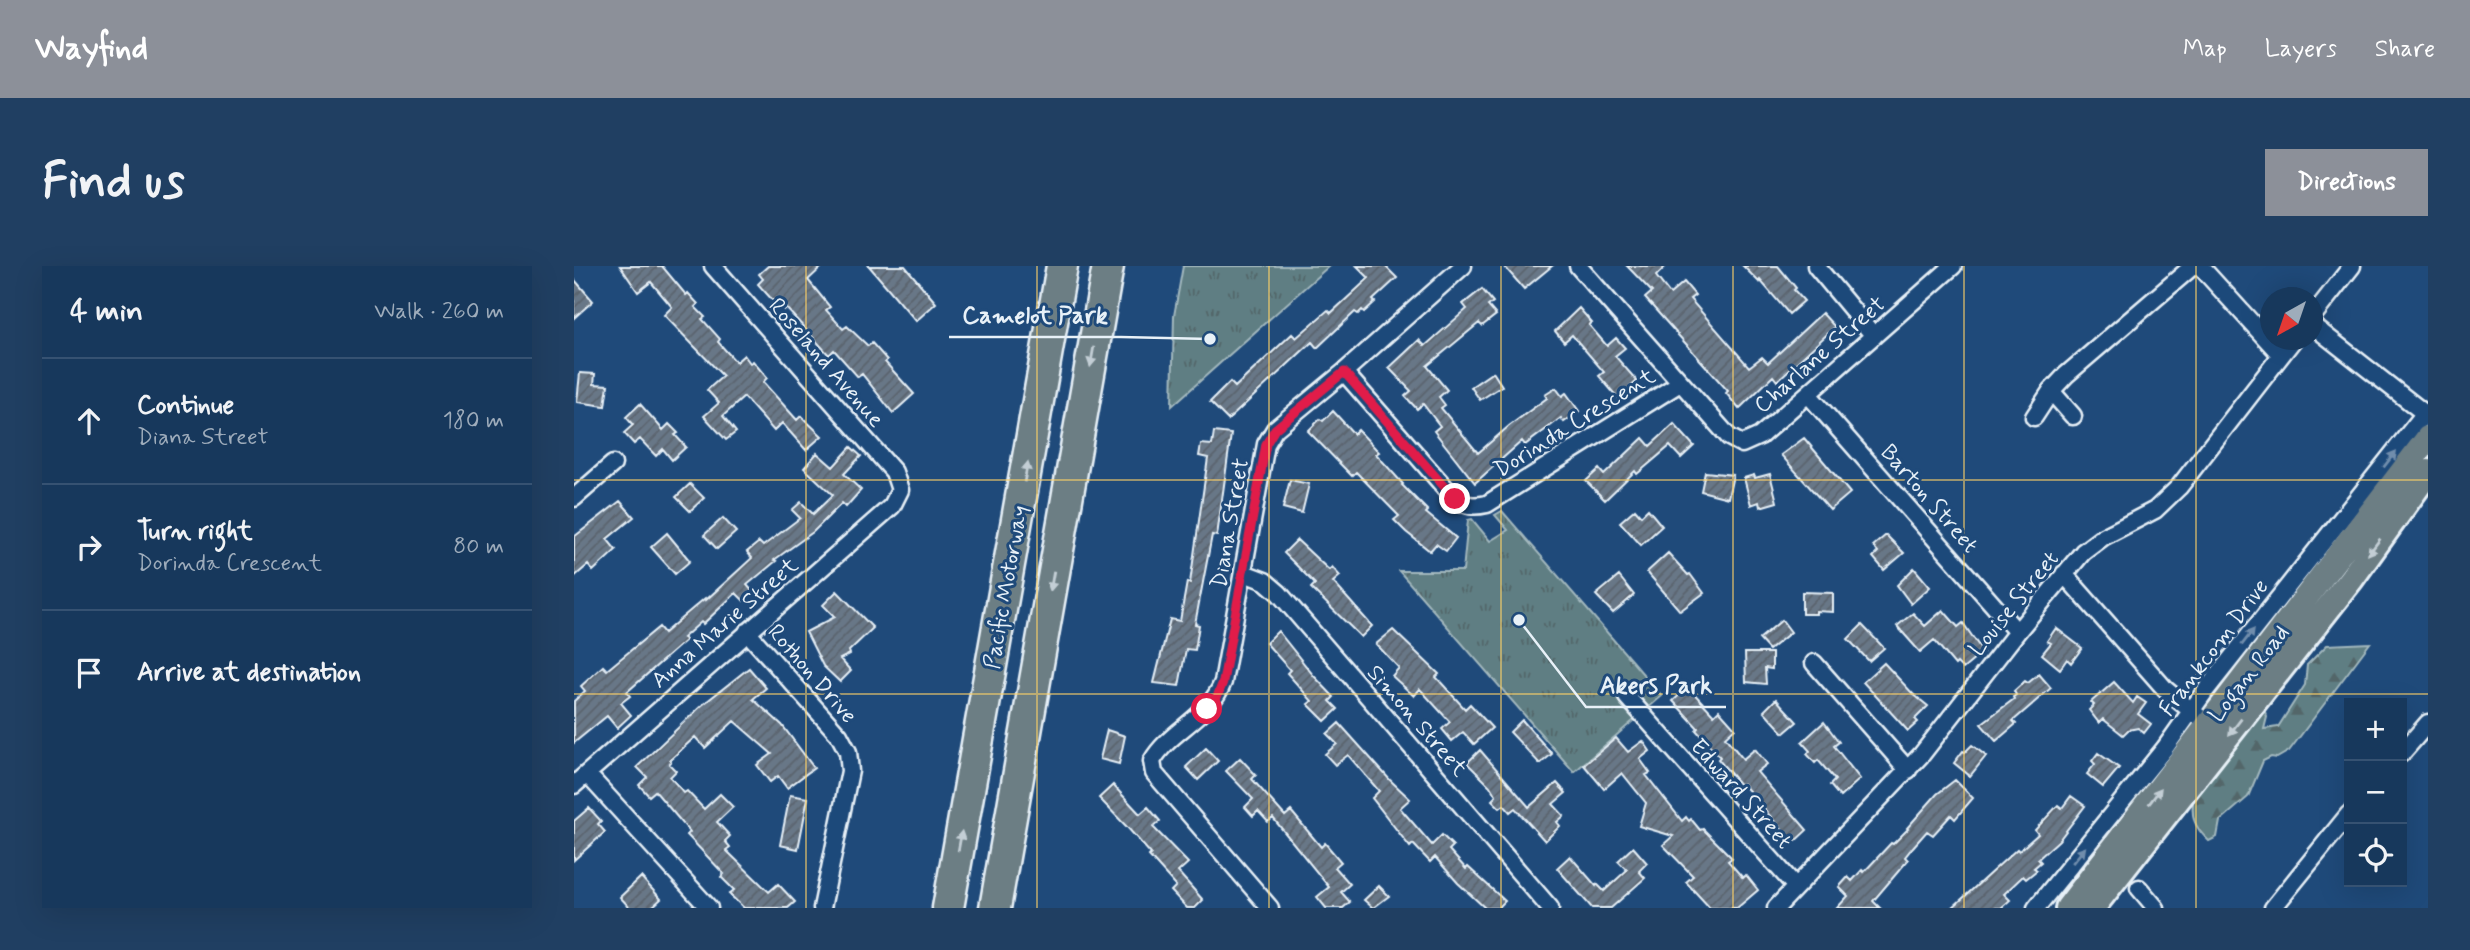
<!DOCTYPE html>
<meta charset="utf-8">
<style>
:root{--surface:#17385c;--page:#203f62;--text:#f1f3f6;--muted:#9eacbb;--line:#365272;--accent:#8c9099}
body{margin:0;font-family:Mynerve,sans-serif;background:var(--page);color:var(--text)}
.controls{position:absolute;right:21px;bottom:21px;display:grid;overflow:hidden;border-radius:0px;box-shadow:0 7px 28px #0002}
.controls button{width:63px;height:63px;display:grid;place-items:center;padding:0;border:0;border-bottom:2px solid var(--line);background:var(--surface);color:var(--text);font:35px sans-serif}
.compass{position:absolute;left:1686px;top:21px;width:63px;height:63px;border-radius:50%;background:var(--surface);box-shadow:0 7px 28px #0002;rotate:220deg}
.stop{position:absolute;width:21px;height:21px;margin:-16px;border:5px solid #e11d48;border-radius:50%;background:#fff}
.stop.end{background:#e11d48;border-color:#fff;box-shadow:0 2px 7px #0008}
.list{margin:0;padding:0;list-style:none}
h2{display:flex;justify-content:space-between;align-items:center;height:91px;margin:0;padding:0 28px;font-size:30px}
h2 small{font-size:23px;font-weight:400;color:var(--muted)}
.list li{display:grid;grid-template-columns:46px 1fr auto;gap:21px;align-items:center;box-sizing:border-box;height:126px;padding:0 28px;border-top:2px solid var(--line)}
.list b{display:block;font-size:26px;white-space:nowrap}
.list p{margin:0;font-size:23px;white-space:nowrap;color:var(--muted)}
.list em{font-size:23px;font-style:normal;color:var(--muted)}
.icon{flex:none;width:38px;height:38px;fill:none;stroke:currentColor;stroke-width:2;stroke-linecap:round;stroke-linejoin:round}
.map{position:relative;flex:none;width:1854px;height:642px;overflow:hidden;border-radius:0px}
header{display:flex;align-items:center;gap:42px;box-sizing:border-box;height:98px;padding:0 35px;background:var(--accent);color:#fff}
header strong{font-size:33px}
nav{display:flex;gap:38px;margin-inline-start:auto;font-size:24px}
.intro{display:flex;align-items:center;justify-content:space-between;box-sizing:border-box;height:168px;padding:0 42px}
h1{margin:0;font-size:49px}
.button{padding:18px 32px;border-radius:0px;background:var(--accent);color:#fff;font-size:24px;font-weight:700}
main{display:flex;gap:42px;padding:0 42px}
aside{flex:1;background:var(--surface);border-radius:0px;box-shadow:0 7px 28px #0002}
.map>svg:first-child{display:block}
</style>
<header>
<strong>Wayfind</strong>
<nav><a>Map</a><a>Layers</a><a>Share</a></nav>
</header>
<div class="intro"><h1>Find us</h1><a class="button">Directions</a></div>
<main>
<aside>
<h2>4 min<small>Walk · 260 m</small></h2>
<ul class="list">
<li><svg class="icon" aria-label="ahead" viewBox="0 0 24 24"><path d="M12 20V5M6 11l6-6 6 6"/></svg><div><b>Continue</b><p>Diana Street</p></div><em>180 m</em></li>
<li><svg class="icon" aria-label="right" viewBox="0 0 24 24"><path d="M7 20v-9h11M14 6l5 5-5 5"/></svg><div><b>Turn right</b><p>Dorinda Crescent</p></div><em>80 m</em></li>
<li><svg class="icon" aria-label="arrive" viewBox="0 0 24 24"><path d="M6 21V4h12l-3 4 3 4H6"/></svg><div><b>Arrive at destination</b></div></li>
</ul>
</aside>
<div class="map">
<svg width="1854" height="642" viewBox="0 0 1854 642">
<defs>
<pattern id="forest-firs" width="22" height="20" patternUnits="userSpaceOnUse" patternTransform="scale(1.75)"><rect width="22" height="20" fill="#5e7e83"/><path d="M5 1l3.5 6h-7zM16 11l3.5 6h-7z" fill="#536669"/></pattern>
<pattern id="park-tufts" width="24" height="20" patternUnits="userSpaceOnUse" patternTransform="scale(1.75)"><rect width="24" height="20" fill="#5e7e83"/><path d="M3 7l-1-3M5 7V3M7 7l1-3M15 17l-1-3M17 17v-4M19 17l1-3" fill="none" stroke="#536669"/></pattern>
<pattern id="building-hatch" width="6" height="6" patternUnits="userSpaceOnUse" patternTransform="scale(1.75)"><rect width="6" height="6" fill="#687787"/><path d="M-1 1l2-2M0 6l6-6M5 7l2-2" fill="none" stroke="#59626c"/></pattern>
</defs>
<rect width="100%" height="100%" fill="#1f4a7a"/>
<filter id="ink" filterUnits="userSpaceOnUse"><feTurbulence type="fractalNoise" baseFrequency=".0143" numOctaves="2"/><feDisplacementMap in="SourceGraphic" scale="14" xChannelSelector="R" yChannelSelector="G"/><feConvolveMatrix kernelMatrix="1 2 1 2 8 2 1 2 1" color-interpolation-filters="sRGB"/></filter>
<g filter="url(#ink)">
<!-- forest -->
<path fill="url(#forest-firs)" stroke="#a3b8be" stroke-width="2" d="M1796,377L1715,485L1703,492L1697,491L1689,495L1674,531L1646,555L1643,571L1635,575C1620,561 1616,550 1620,530L1689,441L1693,451L1690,463L1704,461L1731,419L1733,399L1753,379Z"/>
<!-- park -->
<path fill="url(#park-tufts)" stroke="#a3b8be" stroke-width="2" d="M609,0H755L598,140L600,50Z
M928,245L1088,430L1000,506L825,305H889L894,254L898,253L916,275L934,264L921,249Z"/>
<!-- building -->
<path fill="url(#building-hatch)" stroke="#e8f1f8" stroke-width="2" d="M46,0H88L112,29L114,27L124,38L121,41L131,51L128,53L146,73L144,76L162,96L170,89L176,97L179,95L193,112L189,116L223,154L227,150L248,170L232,184L208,157L200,165L170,131L149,150L162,166L152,174L130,150L145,137L133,124L149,110L90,49L98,41L77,16L64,26Z
M194,0H249L234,14L256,41L252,44L269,63L273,60L294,80L298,77L313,94L311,96L340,128L319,147L288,108L284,111L260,84L255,89L212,42L210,44L203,35L201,37L184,18L189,13L185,8Z
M295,0H331L362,37L342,55Z
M783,0H811L823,12L799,34L801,36L790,46L788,44L784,48L781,46L743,82L738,76L654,154L636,136L656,116L661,121L718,68L722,72L754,44L757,47L795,12Z
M930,0H978L950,23Z
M1053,0H1092L1082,10L1096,28L1110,16L1121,29L1116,33L1175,101L1188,91L1194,97L1248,47L1261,61L1203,115L1199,110L1165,143L1152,127L1154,125L1071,32L1078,26Z
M1169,0H1204L1222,22L1220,24L1230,35L1215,48L1186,14L1185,16Z
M0,13L19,35L0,52Z
M908,23L919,36L914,40L922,49L908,60L905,57L853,100L873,124L865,131L871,139L867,142L904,187L935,160L973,132L971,129L982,122L988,130L992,127L1005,145L990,156L987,152L951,179L948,175L901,217L860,165L866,160L849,138L843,143L831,130L837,125L815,102L845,74L851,80L893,43L889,38Z
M1005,42L1018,57L1015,59L1033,80L1042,72L1051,82L1041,90L1063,115L1044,132L1025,110L1030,106L998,69L990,76L981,65Z
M919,106L928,120L906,134L897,121Z
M6,107L21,108L20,118L34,119L31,140L3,136Z
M66,138L89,164L95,158L104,167L101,169L112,181L98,194L89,183L82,190L66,173L60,178L50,167L59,159L52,151Z
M759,145L780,168L784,164L805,186L802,188L829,218L828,219L854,245L852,247L882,272L872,285L862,278L856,285L832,266L820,254L825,250L782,206L778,210L734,165L746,153L749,155Z
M1100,158L1120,180L1107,192L1096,180L1063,208L1061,205L1031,234L1012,215L1025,203L1030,209L1069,172L1076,180Z
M640,166L657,168L643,270L638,269L621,358L625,359L621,384L612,383L605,420L580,417L596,353L606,355L613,316L616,317L634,192L625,190L627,178L638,179Z
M1230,172L1276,227L1256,244L1207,189Z
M277,181L287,190L270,208L287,224L272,241L268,237L239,266L200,294L202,295L173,319L180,327L170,335L162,327L129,358L127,356L109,372L112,374L53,426L56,430L47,437L57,449L43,462L33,450L0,477V435L11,425L7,420L29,400L33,404L85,361L90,367L131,332L132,334L178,292L173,286L185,276L189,280L226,252L218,244L227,236L239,248L259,229L230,202L243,187L259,201Z
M1131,206L1159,209L1154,232L1127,225Z
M1196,208L1203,236L1186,241L1185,236L1177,239L1170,212L1180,209L1181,212Z
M716,214L735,218L728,247L709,242Z
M116,218L130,232L116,245L102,231Z
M46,235L60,251L33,273L42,284L19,305L14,299L0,311V271Z
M1061,243L1067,250L1074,243L1088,260L1067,279L1046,256Z
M149,252L162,266L143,283L130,269Z
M93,267L116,295L101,308L77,281Z
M1312,269L1330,287L1310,304L1299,291L1304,286L1299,280Z
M723,274L755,304L758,301L766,310L759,316L798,360L787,371L737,322L741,318L710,287Z
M1094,287L1114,309L1116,308L1130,327L1106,345L1073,306Z
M1340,302L1356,321L1337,338L1323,319Z
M1045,310L1060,329L1039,347L1022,329Z
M263,325L299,362L275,385L276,388L266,393L277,405L266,416L249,400L232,366L261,351L249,339Z
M1228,326L1259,327V346L1242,345V348H1228Z
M1369,344L1384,361L1389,357L1409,386L1389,403L1383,397L1381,399L1360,374L1346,386L1323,360L1339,347L1351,360Z
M1208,354L1217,366L1195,384L1185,373Z
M1288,359L1310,382L1295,395L1274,373Z
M1482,362L1508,382L1497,397L1493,393L1486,403L1468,388L1477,377L1473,375Z
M819,364L865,408L862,411L891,443L896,438L918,462L900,478L889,466L878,475L868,463L876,456L846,423L840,430L818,410L825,402L802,378Z
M704,365L740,410L760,431L756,435L764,443L751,455L734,438L738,435L713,407L716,404L692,377Z
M1171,387H1198V403L1191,402L1192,418L1172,416Z
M1310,397L1339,428L1354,440L1341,453L1344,456L1334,465L1289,416Z
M175,402L192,422L179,433L208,459L240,502L213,522L204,510L196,516L183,499L198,488L160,455L131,482L121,471L96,494L97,496L95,498L102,505L96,511L110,527L113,525L130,543L146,528L159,541L143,556L156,570L151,575L156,581L152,584L195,626L204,618L221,636L214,642H170L155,628L160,624L147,611L150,608L113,569L116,566L81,525L75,530L65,519L73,511L63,501L127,440Z
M1465,408L1477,422L1439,455L1442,458L1422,475L1407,458L1440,433L1439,431L1442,429L1440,425L1451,415L1454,417Z
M1540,416L1559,437L1563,431L1572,437L1564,448L1577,458L1570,467L1564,462L1554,464L1549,469L1529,453L1525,457L1515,444L1520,439L1517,436Z
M1114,421L1140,449L1145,444L1161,462L1151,471L1169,493L1181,483L1193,498L1183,506L1233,564L1219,577L1169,518L1167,520L1144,493L1146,491L1122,464L1124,462L1099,435Z
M1202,433L1223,456L1210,467L1190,445Z
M948,454L978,488L966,498L936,466Z
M1250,456L1265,476L1260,480L1286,513L1266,531L1256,519L1261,514L1244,494L1241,497L1233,488L1236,485L1228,476Z
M765,457L816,514L836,533L826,542L858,579L868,569L879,580L875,584L892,603L894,601L931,635L924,642H911L884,617L861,591L856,596L839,578L836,581L798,532L805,525L774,489L761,499L751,488L763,478L753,468Z
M533,464L551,470L545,498L526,493Z
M1042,472L1054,486L1069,475L1076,485L1066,493L1076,507L1072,509L1108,555L1112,551L1115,555L1117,553L1126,564L1129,563L1158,592L1154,595L1169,612L1172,609L1184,624L1163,642H1136L1112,616L1119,610L1089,579L1099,570L1065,560L1072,537L1048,507L1030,523L1010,499Z
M1398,479L1412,490L1396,510L1380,497L1389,485L1391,486Z
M632,482L644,495L624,514L612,501Z
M906,484L955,541L983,517L992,527L979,538L990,550L983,556L986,560L971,575L941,542L936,546L930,539L926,542L918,534L922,530L916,520L893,497Z
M1524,487L1545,502L1529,521L1513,508L1521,498L1518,495Z
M666,492L682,509L678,513L711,550L717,545L747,581L751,577L767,596L761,601L776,618L767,626L776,636L769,642H752L743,631L755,621L699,552L694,556L684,545L679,550L671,541L679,533L652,505Z
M1381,514L1399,532L1381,553L1377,549L1359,569L1353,565L1339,581L1331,591L1334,594L1299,635L1306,642H1263L1274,630L1265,621L1274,611L1278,615L1288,604L1290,606L1317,577L1319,578L1334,563L1333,562L1363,528Z
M539,519L566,548L574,541L586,555L579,561L614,597L604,606L629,634L621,642H613L597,625L602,620L575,590L577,588L553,561L525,532Z
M216,529L234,532L224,583L206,579Z
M1497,530L1511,540L1485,574L1464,593L1467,596L1460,602L1463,604L1452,613L1449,610L1430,628L1436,634L1427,642H1378L1443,583L1445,585L1464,568L1461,564L1484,539L1488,542Z
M15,542L27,555L24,558L31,566L0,594V555Z
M1059,581L1073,597L1065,605L1071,612L1037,642H1018L983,602L996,590L1022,620L1023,618L1030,625L1053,604L1044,595Z
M67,611L87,633L77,642H56L46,631Z
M805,620L815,630L799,642L790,634Z"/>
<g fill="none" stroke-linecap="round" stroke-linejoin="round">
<defs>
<path id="street" d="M1004,0L1155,171L1168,178L1186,170L1379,0
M1242,0L1300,70
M1626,0L1706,88
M1738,51L1778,0
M1738,59L1854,150
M770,106L881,233C892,240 900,241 913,238L1106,117
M1477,125L1499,150
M1234,128L1443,366
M1460,151L1477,125L1492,109L1619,0
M0,232L39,198
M670,307L691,315L705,327L976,642
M1490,308L1592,424L1625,451
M173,366L265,469L274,486L276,505L248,642
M1240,397L1334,504
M1053,431L1222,621
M1828,487L1854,457
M13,508L135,642
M0,519L318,240L326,224L320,206L139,0
M1565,622L1582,642
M696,642L580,507L578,495C596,464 635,452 649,416L692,178L701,163L770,106L889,0
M1202,642L1348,488L1443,366L1509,286L1529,271L1581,244L1605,221L1719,74
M1462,642L1591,482L1632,424L1851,147
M1699,642L1775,548"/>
<path id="primary" d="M1494,642L1854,172
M1518,642L1777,313L1854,206"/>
<path id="highway" d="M374,642L488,0
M421,642L534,0"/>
</defs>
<!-- street casing -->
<use href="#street" stroke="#e8f1f8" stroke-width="21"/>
<!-- primary casing -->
<use href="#primary" stroke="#e8f1f8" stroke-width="30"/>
<!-- highway casing -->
<use href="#highway" stroke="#e8f1f8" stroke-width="35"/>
<!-- street -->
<use href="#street" stroke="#1f4a7a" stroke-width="16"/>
<!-- primary -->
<use href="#primary" stroke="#6c7e84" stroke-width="24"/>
<!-- highway -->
<use href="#highway" stroke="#6c7e84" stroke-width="30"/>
</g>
<!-- one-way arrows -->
<defs><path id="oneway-solid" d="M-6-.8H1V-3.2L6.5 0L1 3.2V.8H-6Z" transform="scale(1.75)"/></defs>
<g fill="#c3ced5">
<use href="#oneway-solid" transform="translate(518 91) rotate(100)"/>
<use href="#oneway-solid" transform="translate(452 206) rotate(-80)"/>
<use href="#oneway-solid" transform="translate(1800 281) rotate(127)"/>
<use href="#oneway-solid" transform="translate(478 315) rotate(100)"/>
<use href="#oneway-solid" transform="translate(1661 461) rotate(128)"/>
<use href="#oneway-solid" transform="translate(1581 530) rotate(-53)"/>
<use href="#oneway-solid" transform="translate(386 575) rotate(-80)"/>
</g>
<g fill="#6f8dac">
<use href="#oneway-solid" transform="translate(1816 193) rotate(-52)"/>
<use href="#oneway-solid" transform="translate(1674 371) rotate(-52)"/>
<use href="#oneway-solid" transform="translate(1505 589) rotate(-50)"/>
</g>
</g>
<g fill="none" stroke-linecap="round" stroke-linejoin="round" filter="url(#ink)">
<!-- route -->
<path stroke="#e11d48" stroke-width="9" d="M633,443L643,431L649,416L692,178L701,163L770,106L881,233"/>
</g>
<!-- grid -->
<path fill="none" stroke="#ffd166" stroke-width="2" stroke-opacity="0.55" d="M232,0V642M463,0V642M695,0V642M927,0V642M1159,0V642M1390,0V642M1622,0V642M0,214H1854M0,428H1854"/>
<g text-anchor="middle" stroke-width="6" stroke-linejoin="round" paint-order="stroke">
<!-- street labels -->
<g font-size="23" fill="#e8f1f8" stroke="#1f4a7a">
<text transform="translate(1245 88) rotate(-41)" y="8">Charlane Street</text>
<text transform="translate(253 96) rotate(49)" y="8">Roseland Avenue</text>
<text transform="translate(1000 156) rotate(-32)" y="8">Dorinda Crescent</text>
<text transform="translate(1356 232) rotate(49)" y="8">Barton Street</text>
<text transform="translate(655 257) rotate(-80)" y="8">Diana Street</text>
<text transform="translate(431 321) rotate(-80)" y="8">Pacific Motorway</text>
<text transform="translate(1439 337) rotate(-51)" y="8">Louise Street</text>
<text transform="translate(150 356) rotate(-41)" y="8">Anna Marie Street</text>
<text transform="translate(1639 381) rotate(-53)" y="8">Frankcom Drive</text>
<text transform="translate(239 407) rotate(49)" y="8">Rothon Drive</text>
<text transform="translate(1674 407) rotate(-52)" y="8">Logan Road</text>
<text transform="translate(844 454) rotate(49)" y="8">Simon Street</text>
<text transform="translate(1168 527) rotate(48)" y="8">Edward Street</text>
</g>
</g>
<!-- callouts -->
<path fill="none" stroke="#e8f1f8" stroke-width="2.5" d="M636 73L547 71H375M945 354L1012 441H1152"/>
<g fill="#e8f1f8" stroke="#1f4a7a" stroke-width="2.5">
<circle cx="636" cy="73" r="7"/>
<circle cx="945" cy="354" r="7"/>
</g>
<g font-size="24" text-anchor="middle" font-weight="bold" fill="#e8f1f8" stroke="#1f4a7a" stroke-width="6" stroke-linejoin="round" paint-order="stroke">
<text x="461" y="57">Camelot Park</text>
<text x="1082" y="427">Akers Park</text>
</g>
</svg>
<div class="controls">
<button>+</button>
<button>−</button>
<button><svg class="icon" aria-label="locate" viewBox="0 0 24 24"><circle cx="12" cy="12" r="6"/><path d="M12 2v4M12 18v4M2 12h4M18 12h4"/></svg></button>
</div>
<svg class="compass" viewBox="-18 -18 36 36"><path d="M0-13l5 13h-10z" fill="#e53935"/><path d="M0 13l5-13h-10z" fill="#9eacbb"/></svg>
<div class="stop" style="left:633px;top:443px"></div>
<div class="stop end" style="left:881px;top:233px"></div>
</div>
</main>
